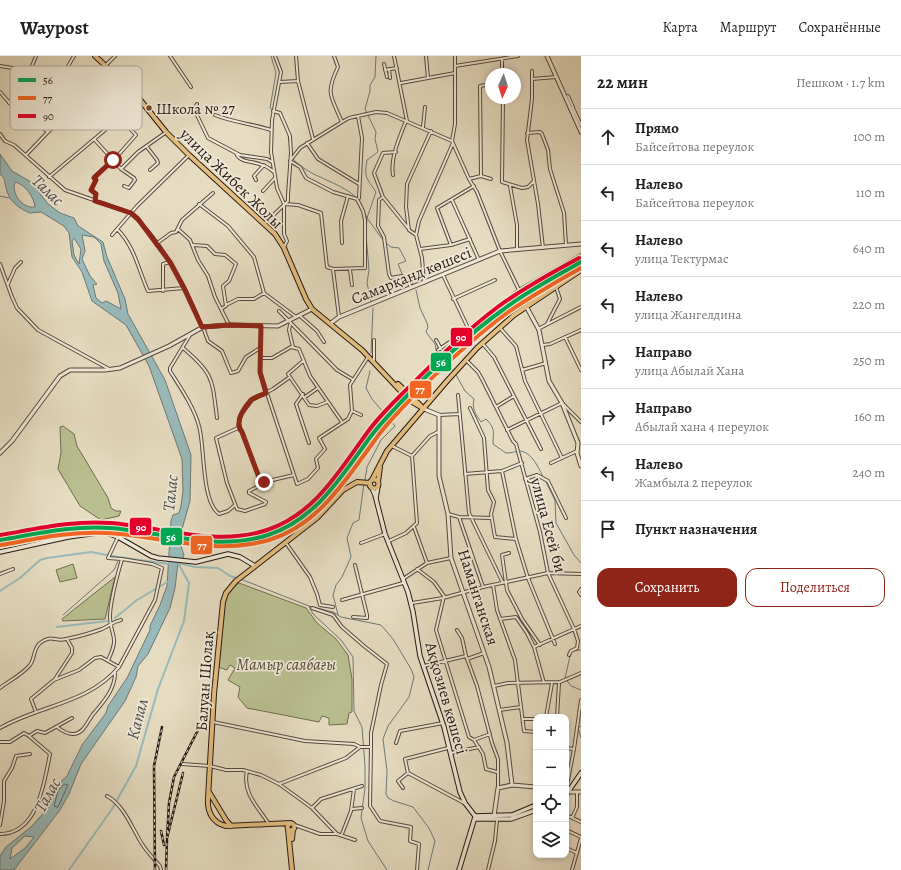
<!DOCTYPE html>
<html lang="ru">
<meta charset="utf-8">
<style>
:root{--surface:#fff;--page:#f6f6f6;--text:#222;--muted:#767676;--line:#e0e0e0;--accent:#8f2418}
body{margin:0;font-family:Alegreya,serif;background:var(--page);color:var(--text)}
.controls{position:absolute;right:12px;bottom:12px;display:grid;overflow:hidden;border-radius:8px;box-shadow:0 2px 6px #0003}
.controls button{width:36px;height:36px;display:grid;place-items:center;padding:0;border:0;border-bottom:1px solid var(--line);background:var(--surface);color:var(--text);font:20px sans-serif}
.compass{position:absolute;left:485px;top:12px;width:36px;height:36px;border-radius:50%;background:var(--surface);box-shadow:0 2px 6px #0003;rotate:183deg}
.stop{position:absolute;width:12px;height:12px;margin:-9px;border:3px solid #8f2418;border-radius:50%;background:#fff}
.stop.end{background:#8f2418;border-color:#fff;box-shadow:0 1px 4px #0008}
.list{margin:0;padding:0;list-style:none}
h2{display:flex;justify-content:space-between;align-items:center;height:52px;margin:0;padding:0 16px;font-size:17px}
h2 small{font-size:13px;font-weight:400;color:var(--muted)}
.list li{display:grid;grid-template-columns:26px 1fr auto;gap:12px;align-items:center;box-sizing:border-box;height:56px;padding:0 16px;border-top:1px solid var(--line)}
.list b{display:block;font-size:15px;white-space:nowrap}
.list p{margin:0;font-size:13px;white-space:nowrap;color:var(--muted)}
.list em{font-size:13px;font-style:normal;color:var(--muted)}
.actions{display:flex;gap:8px;padding:12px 16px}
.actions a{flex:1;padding:9px 0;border:1px solid var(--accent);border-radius:12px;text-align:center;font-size:14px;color:var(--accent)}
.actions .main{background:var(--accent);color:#fff}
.icon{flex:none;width:22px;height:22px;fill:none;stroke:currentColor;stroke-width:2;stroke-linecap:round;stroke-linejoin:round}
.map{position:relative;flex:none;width:581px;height:814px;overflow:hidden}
header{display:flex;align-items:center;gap:24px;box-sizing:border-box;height:56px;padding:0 20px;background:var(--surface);border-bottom:1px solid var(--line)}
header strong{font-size:19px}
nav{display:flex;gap:22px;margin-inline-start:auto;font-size:14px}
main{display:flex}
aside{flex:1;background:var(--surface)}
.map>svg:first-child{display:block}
</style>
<header>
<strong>Waypost</strong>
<nav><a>Карта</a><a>Маршрут</a><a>Сохранённые</a></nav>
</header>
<main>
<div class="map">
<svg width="581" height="814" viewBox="0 0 581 814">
<rect width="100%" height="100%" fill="#e6dcc1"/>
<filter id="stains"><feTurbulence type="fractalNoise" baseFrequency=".005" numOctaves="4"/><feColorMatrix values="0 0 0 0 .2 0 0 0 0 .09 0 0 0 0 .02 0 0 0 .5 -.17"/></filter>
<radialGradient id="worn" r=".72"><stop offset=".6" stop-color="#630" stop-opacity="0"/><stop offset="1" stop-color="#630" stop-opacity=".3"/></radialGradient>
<!-- green -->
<path fill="#b9bf90" stroke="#706c51" d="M63,370L74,378L77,390L108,442L111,452L116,455H121L119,460L101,464L80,450L58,413L61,397L60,371Z
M73,508L77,522L60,526L56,514Z
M115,521L105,563L63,565L62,563Z
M239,527L306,552L317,567L336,583L348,599L352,623V656L349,657L347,668L329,669V662L322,660L319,666L247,652L238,641L240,631L228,624L235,612L230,609L227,614L218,611L224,547L229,534Z"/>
<!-- water -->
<path fill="#99baba" stroke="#6b7977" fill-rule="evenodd" d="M0,98L12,115L31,126L48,148L60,157L74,162L78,170L103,186L107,201L125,243L128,258L165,324L191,399L190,445L179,484L184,499L182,505L178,507L175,532L170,552L148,598L138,610L136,621L125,645L81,708L69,738L60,754L14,814H0V800L6,791L31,771L48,752L54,732L67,720L82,689L106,657L108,650L127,622L150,574V570L160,549L167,530L171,465L173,459L179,457L181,450L183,435L182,403L149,310L126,269L92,245L82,216L72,201L69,177L64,170L41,156L30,157C18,152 9,145 6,132C4,125 6,123 0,118ZM15,126C25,128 34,141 35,151C22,153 11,137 15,126ZM82,179L94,181L101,188L104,205L118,237L121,253L106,245L102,247L96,242L93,229L97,228L90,220L82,203L85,195ZM74,182L81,193L79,208L74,199L72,185ZM25,780L34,781L25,792L10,803L12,792Z"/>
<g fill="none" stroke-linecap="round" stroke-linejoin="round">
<!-- shore -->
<path stroke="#606966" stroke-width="1" d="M65,728L68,729L58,751H56L54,750L58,735Z"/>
<!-- stream -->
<path stroke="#6b7977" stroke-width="1" d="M271,0L276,17L270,52L273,54
M276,56L281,61
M288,79L289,85
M292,102C309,122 338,124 357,142
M0,140L9,142
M359,144L367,162L383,184
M366,175L367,162L376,136C366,121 364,122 367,104L378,96L375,83L376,76L365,53L370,35V29L375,21L376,0
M366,178L369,214L367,227L371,245
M385,186L391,191L399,192L406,205L398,208L403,220L411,224L413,228
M416,234L420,252L427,267L428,271L426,276L435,288L437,298L453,315
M371,297L373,252
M455,317L465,335L474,343C472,354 475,357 481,366L486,363C496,373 493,376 493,388L506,397C511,397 514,396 519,395C531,395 539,412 543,421
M365,424L367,411L381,384L395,370L372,343L366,332L370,315
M545,424L555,444L556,467L574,499L581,507
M243,524L309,550L333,556L341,561L381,569L393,583L411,613L414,621L409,641L388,670L383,683L387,715L386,738L388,742L394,745L413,751L429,772L435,785L428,814
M309,550L313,558L341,584L353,601L354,655L362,671L365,710V732L361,762L368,785L387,814
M63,559L114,514L118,505
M338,559L333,539L336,529L342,521L351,501L347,482L353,467L359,464L364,427
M573,595L581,594
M571,596L565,622L571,630L581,634
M581,670L578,672L581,682"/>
<!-- canal -->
<path stroke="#99baba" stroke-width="2" d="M111,500L168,508L170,505
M178,507L195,511L218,512L230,520L243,524
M0,535L20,522L40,504L47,502L91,496L107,499
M115,562L137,544L169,525
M57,571L107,565
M69,814L112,753L136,710L158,633L184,565L189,527L178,507"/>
<defs>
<path id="minor" d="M170,0L191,31
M275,0L281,16L272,64L271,96L277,132L284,148L298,149L321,157L327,211L333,213L339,261
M296,0L298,25L313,83
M334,0L338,11C325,38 331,40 342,66
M394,0L407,65
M426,0L428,22
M455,0V68L452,85L469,123L477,136L500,195L519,234
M502,3V18
M384,8L387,21
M106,9L115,0
M0,10L30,15L29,20L9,47
M455,10L518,0
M389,13L390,22
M385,14L397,12
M30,15L36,0
M532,15V23
M280,26L298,25
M401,27L455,17
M0,36L21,60L35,66
M568,40L573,51
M86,42L111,69
M503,42L502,126L522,132L528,131L533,126
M197,48L194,53L208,82L240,99L267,103L272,106
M570,52H573L581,69
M215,59C232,66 253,68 271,74
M358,60L362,82L359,142
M423,71L425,51
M48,76L35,66L74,0
M527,77L540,76L542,78L548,94L550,113L564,157L566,189
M0,78L5,85L14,89L65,134L131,157C163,187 186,231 202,271
M94,83L121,113L134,122L135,124L129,132L124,130
M307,87L318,103L359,128
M147,91L157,104L158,107L150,114
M396,96L383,97L374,117L383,141L408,172
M236,97C239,107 254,105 262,109C267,110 270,113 274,116
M26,99L48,76L99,30L111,16
M113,105L136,79L120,62
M121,113L138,96L165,77
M393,119C390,102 400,80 406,65
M481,120L480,30L491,28
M49,121L111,69L141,47
M469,123L481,120L491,123
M256,124L254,120L264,109
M510,130L517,169V194
M263,135L275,122
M383,141L379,144L378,170L384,181L389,218L391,222L402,220L407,224L411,231
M452,144L479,204
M95,145L96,138L91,134L96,124L94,121L113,104
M199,148L228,170L254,201L264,237L296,261
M284,148V178L287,185L284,191
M265,167L288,145V139L291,97L290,80L280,57L273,55
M117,173C135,191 138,213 148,235L184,232
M178,173L190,184L198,204L208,220L215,241L229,269
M112,179L137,150L188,100
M416,179L409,174L406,151L407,128L431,75
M342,187L341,165L348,140
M156,188L171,177L176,176L182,164L213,137
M193,189L207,190L215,198L225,199L236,208L229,225L223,230L226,250L221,253
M451,189L437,152L474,130
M543,192L538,148L527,84L532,43V23L556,21
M420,193L451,189L470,183
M0,208L12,241L17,252L38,274L109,313
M333,213L365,212V164L363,155L357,143L333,136L306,122L300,111L290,105L300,92L342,66L349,62L376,56L387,57L452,85
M350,214L352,229
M443,219L468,272
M424,227L422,202L416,179L419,165L453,87
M8,228L15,212L21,206
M163,235V208L170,206
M453,243L495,224
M226,249L238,243H254L264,237
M279,255L337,314L352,323
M300,260L317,275L324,286
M547,268L560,243L556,231
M290,269L289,274L293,291
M261,270L260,316L297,428L308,423L318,412L316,403L325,393L319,382L348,363L352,355L350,329L368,301
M203,271L208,285L222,295L231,317L238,315L246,301L260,292
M500,272L516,290L525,325L562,402
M538,273L581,251
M190,279L170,312V315C180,331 194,351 199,370C205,390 201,445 219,458L228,455L235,449
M565,281L581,314
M436,284L441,293
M482,287L494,301L541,393
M543,289L550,288L581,274
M183,292C214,318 212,323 217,362
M438,294L475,269L519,234L581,199
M260,302H272L291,291L299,293L310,320L342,366
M466,304L478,316L482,323L513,385L516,388L540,476L548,517L574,573L578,585L577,592L571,595L569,599
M374,305V284
M522,314L546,307
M290,321L309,349L317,350L327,346
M303,338L296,348L309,387
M458,339L469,457L503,527
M305,341L318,332
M496,351L514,340
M470,352L484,382L488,434L494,446L491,458L495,481L516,483
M352,355L361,359
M439,359L460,358
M238,372L216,382L227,427L237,453L245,455L265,448L266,446L249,437V435L263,428L264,426L294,419
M507,374L562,347L581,366
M392,390L412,400
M551,407L577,395
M502,415L516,483L528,522L555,588
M465,418L502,415L522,407
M525,423L537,419L548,425L566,462
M264,426L260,424L242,376L238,372L240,360L252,344L273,333L290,321L288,318L303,305
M448,458L459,461L491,462
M459,461L483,531
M414,471L427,507
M389,485L406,477L417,467L412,400L430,380L438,376
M286,487L310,521L317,538L320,549L333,551
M361,487L385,478
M509,497L502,499L507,534L522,563L540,589
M417,513L434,526L444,540L436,574L469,681L474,684L490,678
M0,518L13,513
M403,523L427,507L451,502
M493,529L497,554L515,604L524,675L536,676
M581,533L579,536L581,539
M342,544L403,527
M412,547L443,542L483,531L548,517L581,518
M312,552L333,559L342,571L364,590L387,608L381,629L371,677V691L370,750L380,765L411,771L410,785L419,788L417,814
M353,561L367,562V559L355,509
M500,563L516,561L527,577L534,591
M457,574L462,582L466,600L477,630L492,687L498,703V732
M467,603L484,597
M108,604C121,578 109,580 110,559C111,540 117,521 122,503L108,502L118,481
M424,610L466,600
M55,623L72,597V592L67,583
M544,627L534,591L581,570
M494,630L508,627L560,626L581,617
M0,632C9,625 23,618 30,609C35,603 33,593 40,587C52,578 54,586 66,583C77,581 91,577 102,573C109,570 112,566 121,564
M499,654L521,651
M36,656L31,643L54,624L79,614L95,602L101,601L119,611
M546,661L552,627
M557,661L559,627
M523,663H536
M213,666L305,685L354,688L360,691
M57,671C61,674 68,679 74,678C85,677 88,663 95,656C104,645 115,633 115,617
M0,672C40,649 88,648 119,611L155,544L162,512L152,508L122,503
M474,684L483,698L486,713L497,716
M0,686H10L24,677L29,680L37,675L45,677L72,662
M396,687L400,675L443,667
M448,692L405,703L408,717L464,747
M566,692L574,693
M451,697L479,691
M182,708L210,710L226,714H243L261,719L279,728L312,752L337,778L355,784
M247,715C242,737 258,751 269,768
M279,728L346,702L360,691H371
M403,732L398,725L408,717
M568,736L567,729L574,693L581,644
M107,740C124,749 132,772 142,788C147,796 154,803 160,810L161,814
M312,752L321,743L362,730
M352,753L362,752
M566,759L581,766
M572,762L577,751V736
M292,768L320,778H337
M0,769L4,745V725L12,712L16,700L30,698
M566,774L581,781
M0,778C38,778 44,727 50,698L29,680
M342,778L351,755L354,733
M566,792L577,797
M488,814L495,785L497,764
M572,814L581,782"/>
<path id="tertiary" d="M547,0L581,76
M526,250L539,274L549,325L562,347L578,387L577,397L581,410
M331,267L339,261L500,195L581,188
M424,353L439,359V420L448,458L451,502L489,611L507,687L512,729
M0,397L12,385L60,320L70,314H105L120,312L169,290L203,271L229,269L278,270L312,253
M567,736H581
M494,760L498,732L512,729L536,731"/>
<path id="secondary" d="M371,430L375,439L385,478L408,536L413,556L420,600L444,671L460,736L465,747L475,760
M376,442L378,430
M0,496L68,481L104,476L118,481L151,500L158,502L196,506L228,498L240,501L255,510
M566,739L581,717
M475,760L512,759L536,749
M475,763H511L536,754
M459,814L475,761"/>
<path id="primary" d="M95,0L133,35L166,76L189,99L275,178L284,192L306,243L312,253L362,294L409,344L424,353
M398,328L421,350
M369.5 428a4.5 4.5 0 1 1 9 0a4.5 4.5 0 1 1-9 0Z
M372,424L387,395L447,325L477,292L514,259L581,214
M378,426L380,411
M209,736L226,764L231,770
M291,767L226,770C212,767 207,755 208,742L214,638L223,546L226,537L236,525L317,462L343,434L357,426L370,427
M287.5 771a3.5 3.5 0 1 1 7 0a3.5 3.5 0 1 1-7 0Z
M288,773L292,814
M292,783L293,773"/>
</defs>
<!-- minor casing -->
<use href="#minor" stroke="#56493e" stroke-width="4"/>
<!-- tertiary casing -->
<use href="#tertiary" stroke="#56493e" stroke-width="5"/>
<!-- secondary casing -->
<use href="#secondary" stroke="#261812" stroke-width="5.5"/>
<!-- primary casing -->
<use href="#primary" stroke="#261812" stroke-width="6"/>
<!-- minor -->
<use href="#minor" stroke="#efe8d7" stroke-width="2"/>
<!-- tertiary -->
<use href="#tertiary" stroke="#efe8d7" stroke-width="3"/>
<!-- secondary -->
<use href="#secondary" stroke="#efe8d7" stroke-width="3.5"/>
<!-- primary -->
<use href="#primary" stroke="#e3be80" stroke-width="4"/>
<defs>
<path id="rail" d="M183,717L167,782L169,747L174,721L198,674
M161,775L164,789
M155,814L154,710L162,671
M166,814L167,784"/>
</defs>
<!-- rail casing -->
<use href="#rail" stroke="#261812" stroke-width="2.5"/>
<!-- rail -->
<use href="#rail" stroke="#efe8d7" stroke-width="1" stroke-dasharray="3" stroke-linecap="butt"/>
<defs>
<path id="rail-1" d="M0,484C36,478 73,469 110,472C163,476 215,496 268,479C317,463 342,419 371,380C380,368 391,357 401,346C433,313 466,280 504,253C528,235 555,221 581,206"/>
<path id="rail-2" d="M1,489C36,483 71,475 107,477C162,480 213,500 269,484C319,469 346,423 375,384C383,372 394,361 404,350C436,317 470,284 507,257C531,240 556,226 581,212"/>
<path id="rail-3" d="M0,479C36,473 73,464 110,467C163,471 215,491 267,474C315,458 339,415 367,377C376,364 388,352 399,341C431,309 463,277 499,250C524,232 551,217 579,202"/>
</defs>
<!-- rail-1 casing -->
<use href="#rail-1" stroke="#efe8d7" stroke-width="7"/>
<!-- rail-2 casing -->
<use href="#rail-2" stroke="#efe8d7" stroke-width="7"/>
<!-- rail-3 casing -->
<use href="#rail-3" stroke="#efe8d7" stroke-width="7"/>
<!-- rail-1 -->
<use href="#rail-1" stroke="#00a651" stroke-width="4"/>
<!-- rail-2 -->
<use href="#rail-2" stroke="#f26522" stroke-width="4"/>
<!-- rail-3 -->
<use href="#rail-3" stroke="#e4002b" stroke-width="4"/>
</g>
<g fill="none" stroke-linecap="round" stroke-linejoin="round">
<!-- route -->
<path stroke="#8f2418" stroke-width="5" d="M113,104L94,122L96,124L91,134L96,138L95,145L131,157L138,163L170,206L184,232L202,271L229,269L261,270L260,316L266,337C262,339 255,341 251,344C244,352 234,366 242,376L260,424L264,426"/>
</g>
<!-- markers -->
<circle fill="#7a4b2a" stroke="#efe8d7" stroke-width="1.5" cx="149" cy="52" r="3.5"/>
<g text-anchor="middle" stroke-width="3.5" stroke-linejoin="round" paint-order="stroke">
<!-- bus labels -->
<g font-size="15" fill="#261812" stroke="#efe8d7" text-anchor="start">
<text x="156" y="58">Школа № 27</text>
</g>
<!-- street labels -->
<g font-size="16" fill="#261812" stroke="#efe8d7">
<text transform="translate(232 122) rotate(44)" y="6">улица Жибек Жолы</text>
<text transform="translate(411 219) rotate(-22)" y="6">Самарқанд көшесі</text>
<text transform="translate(549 469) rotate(75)" y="6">улица Есей би</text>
<text transform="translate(479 541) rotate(72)" y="6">Наманганская</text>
<text transform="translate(204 625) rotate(-86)" y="6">Балуан Шолақ</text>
<text transform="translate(447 642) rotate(74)" y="6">Аққозиев көшесі</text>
</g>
<!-- park labels -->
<g font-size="16" font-style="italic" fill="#524a38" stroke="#efe8d7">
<text x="286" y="614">Мамыр саябағы</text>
</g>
<!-- water labels -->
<g font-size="17" font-style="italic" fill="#4e514d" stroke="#efe8d7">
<text transform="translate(48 134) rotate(44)" y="6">Талас</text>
<text transform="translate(170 437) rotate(-84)" y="6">Талас</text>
<text transform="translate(137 663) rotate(-75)" y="6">Капал</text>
<text transform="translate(47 739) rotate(-61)" y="6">Талас</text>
</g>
</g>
<!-- legend -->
<rect x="10" y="10" width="132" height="64" rx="6" fill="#efe8d7" stroke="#b3aa9c" stroke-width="1"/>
<rect x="18" y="22" width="18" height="4" fill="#00a651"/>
<rect x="18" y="40" width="18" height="4" fill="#f26522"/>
<rect x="18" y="58" width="18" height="4" fill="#e4002b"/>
<g font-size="11" fill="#261812">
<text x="43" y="28">56</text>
<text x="43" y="46">77</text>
<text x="43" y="64">90</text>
</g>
<g stroke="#efe8d7" stroke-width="1.5">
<rect x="450" y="271" width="23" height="20" rx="4" fill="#e4002b"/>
<rect x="430" y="296" width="22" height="20" rx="4" fill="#00a651"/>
<rect x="409" y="324" width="23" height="19" rx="4" fill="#f26522"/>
<rect x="129" y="461" width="23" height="19" rx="4" fill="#e4002b"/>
<rect x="160" y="471" width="23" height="19" rx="4" fill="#00a651"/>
<rect x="190" y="479" width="23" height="20" rx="4" fill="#f26522"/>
</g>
<g font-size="11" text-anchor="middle" font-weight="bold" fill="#fff">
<text x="461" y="285">90</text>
<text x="441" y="310">56</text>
<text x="420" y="337">77</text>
<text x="141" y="475">90</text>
<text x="171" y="485">56</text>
<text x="202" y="493">77</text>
</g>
<rect width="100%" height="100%" filter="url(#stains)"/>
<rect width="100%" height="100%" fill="url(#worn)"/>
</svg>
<div class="controls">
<button>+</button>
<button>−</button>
<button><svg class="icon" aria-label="locate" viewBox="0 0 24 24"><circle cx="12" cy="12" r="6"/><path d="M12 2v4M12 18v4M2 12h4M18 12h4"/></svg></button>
<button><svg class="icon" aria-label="layers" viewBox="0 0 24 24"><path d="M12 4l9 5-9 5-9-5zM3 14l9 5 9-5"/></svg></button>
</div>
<svg class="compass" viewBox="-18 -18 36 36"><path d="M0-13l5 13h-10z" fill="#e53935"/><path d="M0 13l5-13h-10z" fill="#767676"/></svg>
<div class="stop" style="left:113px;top:104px"></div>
<div class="stop end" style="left:264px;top:426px"></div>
</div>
<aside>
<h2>22 мин<small>Пешком · 1.7 km</small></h2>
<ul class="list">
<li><svg class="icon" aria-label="ahead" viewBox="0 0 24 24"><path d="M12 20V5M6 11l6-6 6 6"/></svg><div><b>Прямо</b><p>Байсейтова переулок</p></div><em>100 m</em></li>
<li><svg class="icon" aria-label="left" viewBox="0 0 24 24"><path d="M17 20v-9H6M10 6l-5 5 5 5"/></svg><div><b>Налево</b><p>Байсейтова переулок</p></div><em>110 m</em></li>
<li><svg class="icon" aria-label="left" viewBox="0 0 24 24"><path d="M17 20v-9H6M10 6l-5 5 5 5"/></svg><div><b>Налево</b><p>улица Тектурмас</p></div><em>640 m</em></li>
<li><svg class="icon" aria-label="left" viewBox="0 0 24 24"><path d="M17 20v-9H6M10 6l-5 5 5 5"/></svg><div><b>Налево</b><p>улица Жангелдина</p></div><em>220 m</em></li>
<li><svg class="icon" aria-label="right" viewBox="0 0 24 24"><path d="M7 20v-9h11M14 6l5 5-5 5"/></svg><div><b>Направо</b><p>улица Абылай Хана</p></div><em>250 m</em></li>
<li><svg class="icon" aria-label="right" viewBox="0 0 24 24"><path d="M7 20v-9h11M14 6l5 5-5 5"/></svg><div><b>Направо</b><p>Абылай хана 4 переулок</p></div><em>160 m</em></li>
<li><svg class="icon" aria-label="left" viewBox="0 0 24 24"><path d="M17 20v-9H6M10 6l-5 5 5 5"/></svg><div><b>Налево</b><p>Жамбыла 2 переулок</p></div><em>240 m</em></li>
<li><svg class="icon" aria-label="arrive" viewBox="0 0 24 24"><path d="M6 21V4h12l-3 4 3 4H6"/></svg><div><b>Пункт назначения</b></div></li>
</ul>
<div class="actions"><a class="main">Сохранить</a><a>Поделиться</a></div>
</aside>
</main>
